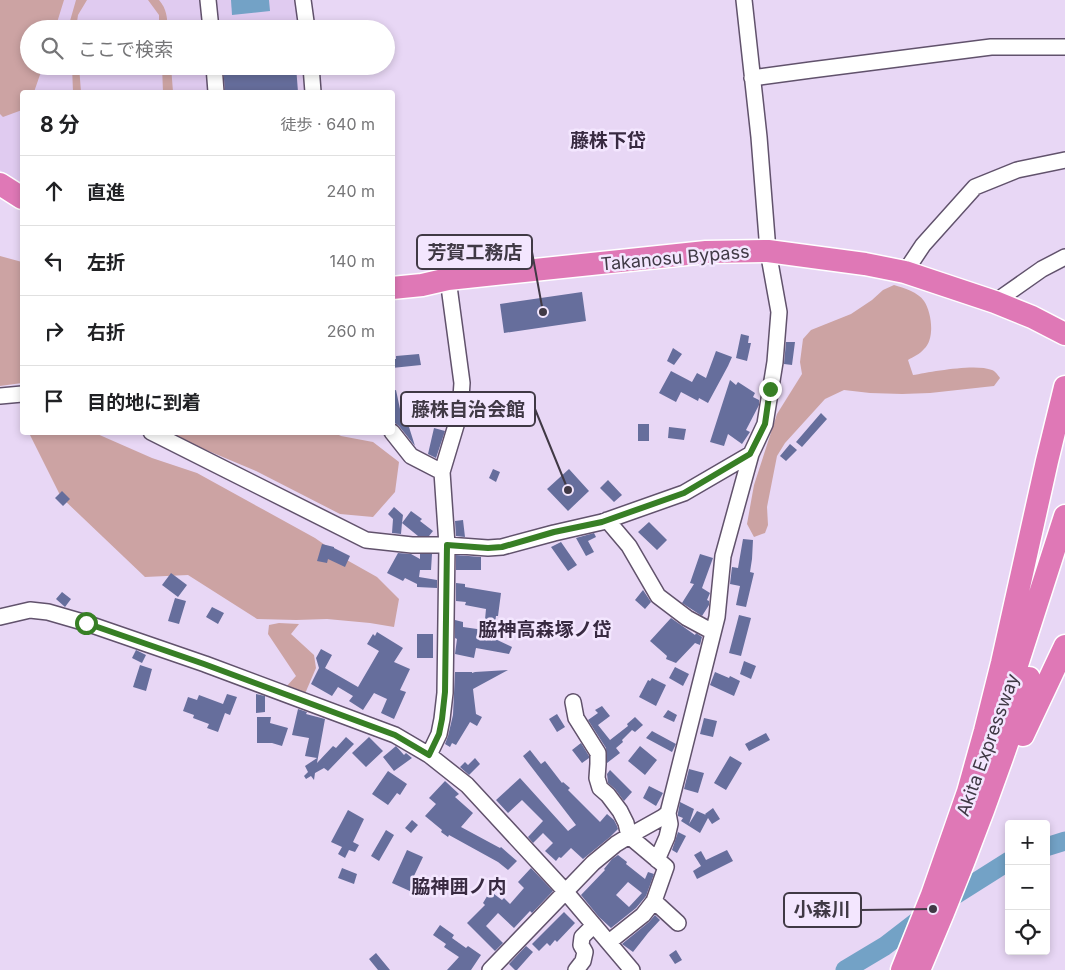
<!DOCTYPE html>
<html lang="ja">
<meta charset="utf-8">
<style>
:root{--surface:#fff;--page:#f6f6f6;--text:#202124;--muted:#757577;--line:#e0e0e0}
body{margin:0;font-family:Inter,"Noto Sans JP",sans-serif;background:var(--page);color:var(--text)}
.controls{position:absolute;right:15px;bottom:15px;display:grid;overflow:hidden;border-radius:5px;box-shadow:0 2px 8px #0003}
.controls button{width:45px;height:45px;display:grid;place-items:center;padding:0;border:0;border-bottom:1px solid var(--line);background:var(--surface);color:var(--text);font:25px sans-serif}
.stop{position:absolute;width:15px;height:15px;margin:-11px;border:4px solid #377f25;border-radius:50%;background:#fff}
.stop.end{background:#377f25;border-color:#fff;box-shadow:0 1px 5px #0008}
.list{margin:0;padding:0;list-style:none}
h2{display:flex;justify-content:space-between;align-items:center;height:65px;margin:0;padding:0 20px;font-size:21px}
h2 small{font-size:16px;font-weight:400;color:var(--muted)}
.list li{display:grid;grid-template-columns:32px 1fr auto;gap:15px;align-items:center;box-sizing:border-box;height:70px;padding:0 20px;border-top:1px solid var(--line)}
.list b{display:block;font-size:19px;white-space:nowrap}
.list em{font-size:16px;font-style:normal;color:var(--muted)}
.icon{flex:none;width:28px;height:28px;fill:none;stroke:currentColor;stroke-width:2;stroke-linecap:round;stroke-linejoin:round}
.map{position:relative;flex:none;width:1065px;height:970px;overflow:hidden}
.search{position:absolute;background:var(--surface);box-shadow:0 2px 8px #0003;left:20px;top:20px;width:375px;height:55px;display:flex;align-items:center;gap:12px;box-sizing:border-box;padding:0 18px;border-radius:28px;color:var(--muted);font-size:19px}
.panel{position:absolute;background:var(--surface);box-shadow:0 2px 8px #0003;left:20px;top:90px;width:375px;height:345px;border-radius:5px}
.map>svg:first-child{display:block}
</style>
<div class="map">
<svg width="1065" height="970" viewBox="0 0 1065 970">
<rect width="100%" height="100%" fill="#e8d7f5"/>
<!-- built -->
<path fill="#e0cbf0" d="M0,0H296L299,29H29V66H303L306,92H22V186L0,170Z"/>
<!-- green -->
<path fill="#cca3a3" d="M0,0H64L55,29H29V66H43L34,92H22V110L3,117L0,114Z
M76,0H87L78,15L76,29H70V21Z
M148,0H159C167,9 167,18 168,29H159V15Z
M72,66H79L81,92H73Z
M162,66H171L173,92H163Z
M0,256L22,262V383L0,386Z
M894,285C904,288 918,292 924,301C932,313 935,339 924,349C920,354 913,357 908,360L913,375C930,372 975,363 992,370C995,371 998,375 1000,378L994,386L930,393L902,394L870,393L844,390L825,399L785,443L777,456L767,507L768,525L765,533L754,537L747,524L754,485L777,414L802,374L800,362L803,339L811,330L851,314L872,300L883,290Z
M333,432L341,436L373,442L399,462L395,492L373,517L340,514L256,471L180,439L168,433Z
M29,433H95L152,458L197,473L315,538L345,559L377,577L399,599L394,627L370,623L327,619L296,620L257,619L188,575L145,577L61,497Z
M279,623L299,624L291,634L314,655L316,668L304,696L285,688L296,676L268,634L269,625Z"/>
<!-- water -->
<path fill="#73a2c6" d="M231,0H269L270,11L232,15Z"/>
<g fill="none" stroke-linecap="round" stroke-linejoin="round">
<!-- river -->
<path stroke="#73a2c6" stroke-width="19" d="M1046,847L1065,841
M845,970L885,946L933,909L1009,861"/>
</g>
<!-- building -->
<path fill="#666e9c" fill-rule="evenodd" d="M223,66H296L298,92H225Z
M582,292L586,321L504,333L500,304Z
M741,334L749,336L748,343H751L747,361L736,358Z
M786,342H795L792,365L784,364Z
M673,348L682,354L674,365L667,361Z
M716,351L732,357L728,366L708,403L699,398L698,401L681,392L676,402L659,393L671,371L692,382L697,373L706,378Z
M419,354L421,365L392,368V359H396V356Z
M730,380L736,385L738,382L755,393L753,397L759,400V405L746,430L750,432L742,444L728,434L724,446L710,442Z
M396,390L400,409L403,408L415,446L399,426L395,423L392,417V391Z
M821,413L827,419L802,447L796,442Z
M638,424H649V441H638Z
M669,427L686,429L684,440L668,438Z
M434,428L445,431L436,458L428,454Z
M790,444L797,450L786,461L780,456Z
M493,469L500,472L496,482L489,478Z
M569,469L589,491L568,511L547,489Z
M608,480L622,495L614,502L600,488Z
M62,491L70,499L63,506L55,498Z
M394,507L403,515L402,523L411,511L422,519L420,521L433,531L429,536H418L402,523L401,534L392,533L393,519L388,514Z
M463,520L465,537L456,536L455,521Z
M649,522L667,540L657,550L638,532Z
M594,533L596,537L588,541L594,552L586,556L576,538Z
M743,539L753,540L752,559L750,572L754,573L746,607L736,605L740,586L730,584L732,567L738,568Z
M561,542L577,565L568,571L551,547Z
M322,544L334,547V548L350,556L345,567L328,559L327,563L317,561Z
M398,553L411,554L420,559V554H432L431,570H420L419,577L437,580V588L417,587V584L405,578L403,581L387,573Z
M700,554L713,558L702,588L710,593L707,600L709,601V605L702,616L682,603L694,584L690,583Z
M456,555L481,557V570H456Z
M171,573L187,585L178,597L162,585Z
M456,583L465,584V587L501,593L498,616H496L493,638L512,647L509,654L476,648L474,658L455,654L457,639L455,638V620L463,622V627L484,630L486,609L465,605L466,602L456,601Z
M643,590L651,602L645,609L635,600Z
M62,592L71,599L65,607L56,599Z
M175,598L186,601L179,624L168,621Z
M212,607L224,613L218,624L206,617Z
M739,615L751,618L741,656L729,653Z
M671,618L695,635L696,633L702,637L700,645L695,643L676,663L666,659L667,656L650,641Z
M377,632L403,648L394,662L410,669L400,690L406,692L394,719L381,713L387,699L374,693L363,710L349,701L353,696L338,687L332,696L311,684L319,668L316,658L321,649L332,655L325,668L358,687L379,651L367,644L373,634L375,636Z
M417,634H433V658H417Z
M136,650L146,655L142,663L132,658Z
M744,661L756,666L751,679L740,674Z
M140,665L152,669L146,691L133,687Z
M675,667L689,674L683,686L669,678Z
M508,670L473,689L476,714L482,717L477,726L470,722L456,745L452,743L450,747L445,744L448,736L453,715L455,672H472V673L475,672Z
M715,672L729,678L730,676L740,681L734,696L710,685Z
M652,678L666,685L656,706L639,697L648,680L650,681Z
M227,694L237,697L230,715L225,713L218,732L207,728L209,724L193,718L194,715L183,711L188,697L197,700L199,695L223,704Z
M256,694L265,696V712L256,713Z
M602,706L610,716L598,725L610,740L628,726L627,724L635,717L643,725L635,732L632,730L622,740L623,742L616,748L620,753L607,763L606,748L588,720L598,713L595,710Z
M298,709L307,712L306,714L325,719L317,763L333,746L336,748L346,737L354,744L328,771L324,768L315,773L314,780L311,776L306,779L304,776L308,772L305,766L317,758L305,756L309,738L292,735Z
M668,710L677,715L674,722L663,717Z
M557,714L565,727L557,732L549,719Z
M257,717H271L270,723L288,728L282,746L272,743H257Z
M704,718L717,721L713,737L700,734Z
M652,731L676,744L672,752L646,738Z
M766,733L770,740L749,751L745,744Z
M369,737L383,751L366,767L352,753Z
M581,743L589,756V758L582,763L572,750Z
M396,746L404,755L406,753L412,758L394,771L383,757Z
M640,746L657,760L645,775L628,761Z
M530,750L541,764L545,761L562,783L563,782L570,788L568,790L600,822L607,814L614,820L617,826L618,829L610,837L583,859L571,848L561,858L559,857L556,861L545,851L553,843L543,833L533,843L528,837L543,821L522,800L508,813L496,800L520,778L568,831L576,825L523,756Z
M730,756L742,763L726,790L714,783Z
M475,758L480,764L469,775L460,767L465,762L468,765Z
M689,769L704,773L698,793L684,789Z
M610,770L632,792L624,801L615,789L608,783L607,774Z
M388,771L407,784L400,795L397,793L388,805L372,794Z
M445,781L459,794L455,797L473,813L461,827L500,848L501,847L517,861L508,870L498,862L449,835L448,837L441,832L442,830L425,816L436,804L429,798Z
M649,786L663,793L656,806L643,798Z
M680,802L694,809L689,824L697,811L706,815L705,814L713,808L720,819L712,824L708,818L700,833L681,821L683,818L678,816V813Z
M348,810L364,819L353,842L359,845L355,852L349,850L345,858L338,854L342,847L331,842Z
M412,820L418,825L411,833L405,828Z
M386,830L394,835L379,861L371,856Z
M678,832L686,836L677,853L672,850Z
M407,850L423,857L413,878L417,880L412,892L392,883Z
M727,850L733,861L697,879L693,871L701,866L694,855L701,851L706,860Z
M618,855L627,862L626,864L645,879L648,872L654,874L646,896L636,908L611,928L599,917L581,895L605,870L604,869L612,859ZM628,882L642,893L629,907L616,895Z
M342,868L357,874L354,884L338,878Z
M531,868L553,891L532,913L530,911L514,928L498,913L486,926L503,943L495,951L467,923L485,905L483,903L489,893L493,896L494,894L502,900L504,898L510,904L524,888L518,882Z
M564,912L575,923L557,942L555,940L550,946L547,943L539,951L532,944Z
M655,915L660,920L648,933L633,952L622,944L649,922Z
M440,925L454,935L452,938L466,948L468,946L481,955L471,970H447L459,957L444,947L446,944L433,935Z
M526,946L533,952L517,970H515L509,964Z
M676,950L682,960L675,964L669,955Z
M376,953L390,970H378L369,959Z"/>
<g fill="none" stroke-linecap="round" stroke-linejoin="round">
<defs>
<path id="minor" d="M208,0L211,29
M303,0L307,29
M214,66L216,92
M311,66L313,92
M752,78L811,70L991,47H1065
M905,272L923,245L975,187L1017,170L1065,160
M995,302L1042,269L1065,257
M0,396L22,394
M151,432L366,540L412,545H447L488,548L502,547L554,533L602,522L684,493L751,454
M392,432L411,456L442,472
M607,520L629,546L658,596L687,618L713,632
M0,617L30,610L48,612L86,623L205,664L395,735L429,755L467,785L565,891L632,970
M573,702L576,718L598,753V764L597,778L600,788L608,795L620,811L626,823L629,836L663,817L668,813L717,617L723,556L751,454L765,424L775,362L779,312L768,251L759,137L744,0
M429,755L439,734L442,719L445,693L447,545L442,472L460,412L462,383L448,279
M657,860L667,837L670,824L668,813
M609,942L643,915L654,901
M490,970L593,863L616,844L629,836L666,867L654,901L678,923
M576,970L583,961L585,952L581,945L582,937L594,925"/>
<path id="highway" d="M0,184L22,198
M392,288L422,285L448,279L706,252L768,251L865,264L905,272L995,302L1032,317L1065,334
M1007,696L1065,516
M1023,735L1065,646
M931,898L968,792L985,731L1002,663L1047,461L1065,387
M902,970L936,885
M919,970C960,875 997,777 1029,678"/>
</defs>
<!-- minor casing -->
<use href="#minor" stroke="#61526c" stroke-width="18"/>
<!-- highway casing -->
<use href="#highway" stroke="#fff" stroke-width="25"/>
<!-- minor -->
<use href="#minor" stroke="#fff" stroke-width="15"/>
<!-- highway -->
<use href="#highway" stroke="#df78b6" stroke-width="22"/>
</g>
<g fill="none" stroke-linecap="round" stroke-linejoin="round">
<!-- route -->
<path stroke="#377f25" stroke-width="6" d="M86,623L204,664L395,735L429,755L439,734L442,719L445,692L447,545L488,548L502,547L554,532L602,522L684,493L750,454L765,424L770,389"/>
</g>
<g text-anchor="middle" stroke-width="5" stroke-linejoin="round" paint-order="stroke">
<!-- street labels -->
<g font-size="18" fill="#403945" stroke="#f3e6fe">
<text transform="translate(675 258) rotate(-5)" y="6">Takanosu Bypass</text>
<text transform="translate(988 745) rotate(-70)" y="6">Akita Expressway</text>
</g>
<!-- neighbourhood labels -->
<g font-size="19" font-weight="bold" fill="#382a41" stroke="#f3e6fe">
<text x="608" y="147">藤株下岱</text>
<text x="545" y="636">脇神高森塚ノ岱</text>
<text x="459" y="893">脇神囲ノ内</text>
</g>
</g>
<!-- callouts -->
<path fill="none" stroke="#403945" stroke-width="2" d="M543 312L532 252M568 490L535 409M933 909L861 910"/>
<g fill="#403945" stroke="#f3e6fe" stroke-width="2">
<circle cx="543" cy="312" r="5"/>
<circle cx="568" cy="490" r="5"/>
<circle cx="933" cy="909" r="5"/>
</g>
<g fill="#f3e6fe" stroke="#403945" stroke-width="2">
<rect x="417" y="235" width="115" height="34" rx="5"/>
<rect x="401" y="392" width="134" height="34" rx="5"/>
<rect x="784" y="893" width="77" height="34" rx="5"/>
</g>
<g font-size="19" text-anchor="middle" font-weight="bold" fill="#403945">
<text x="475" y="259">芳賀工務店</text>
<text x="468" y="416">藤株自治会館</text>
<text x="822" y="916">小森川</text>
</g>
</svg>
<div class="controls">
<button>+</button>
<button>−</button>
<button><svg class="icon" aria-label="locate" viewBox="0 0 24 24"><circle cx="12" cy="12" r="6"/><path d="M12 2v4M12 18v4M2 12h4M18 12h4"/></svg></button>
</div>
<div class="stop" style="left:86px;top:623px"></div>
<div class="stop end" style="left:770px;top:389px"></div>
<div class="search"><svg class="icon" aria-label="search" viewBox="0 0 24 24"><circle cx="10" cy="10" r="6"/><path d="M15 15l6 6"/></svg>ここで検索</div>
<section class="panel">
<h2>8 分<small>徒歩 · 640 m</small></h2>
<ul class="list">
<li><svg class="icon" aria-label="ahead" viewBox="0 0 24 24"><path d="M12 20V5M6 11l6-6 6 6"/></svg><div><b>直進</b></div><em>240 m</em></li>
<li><svg class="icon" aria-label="left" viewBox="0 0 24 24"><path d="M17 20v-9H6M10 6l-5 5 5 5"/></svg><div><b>左折</b></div><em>140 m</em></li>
<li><svg class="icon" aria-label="right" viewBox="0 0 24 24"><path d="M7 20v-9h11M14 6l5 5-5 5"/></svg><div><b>右折</b></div><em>260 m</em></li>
<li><svg class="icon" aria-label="arrive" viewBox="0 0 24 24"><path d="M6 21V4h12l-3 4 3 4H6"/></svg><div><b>目的地に到着</b></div></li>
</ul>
</section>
</div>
